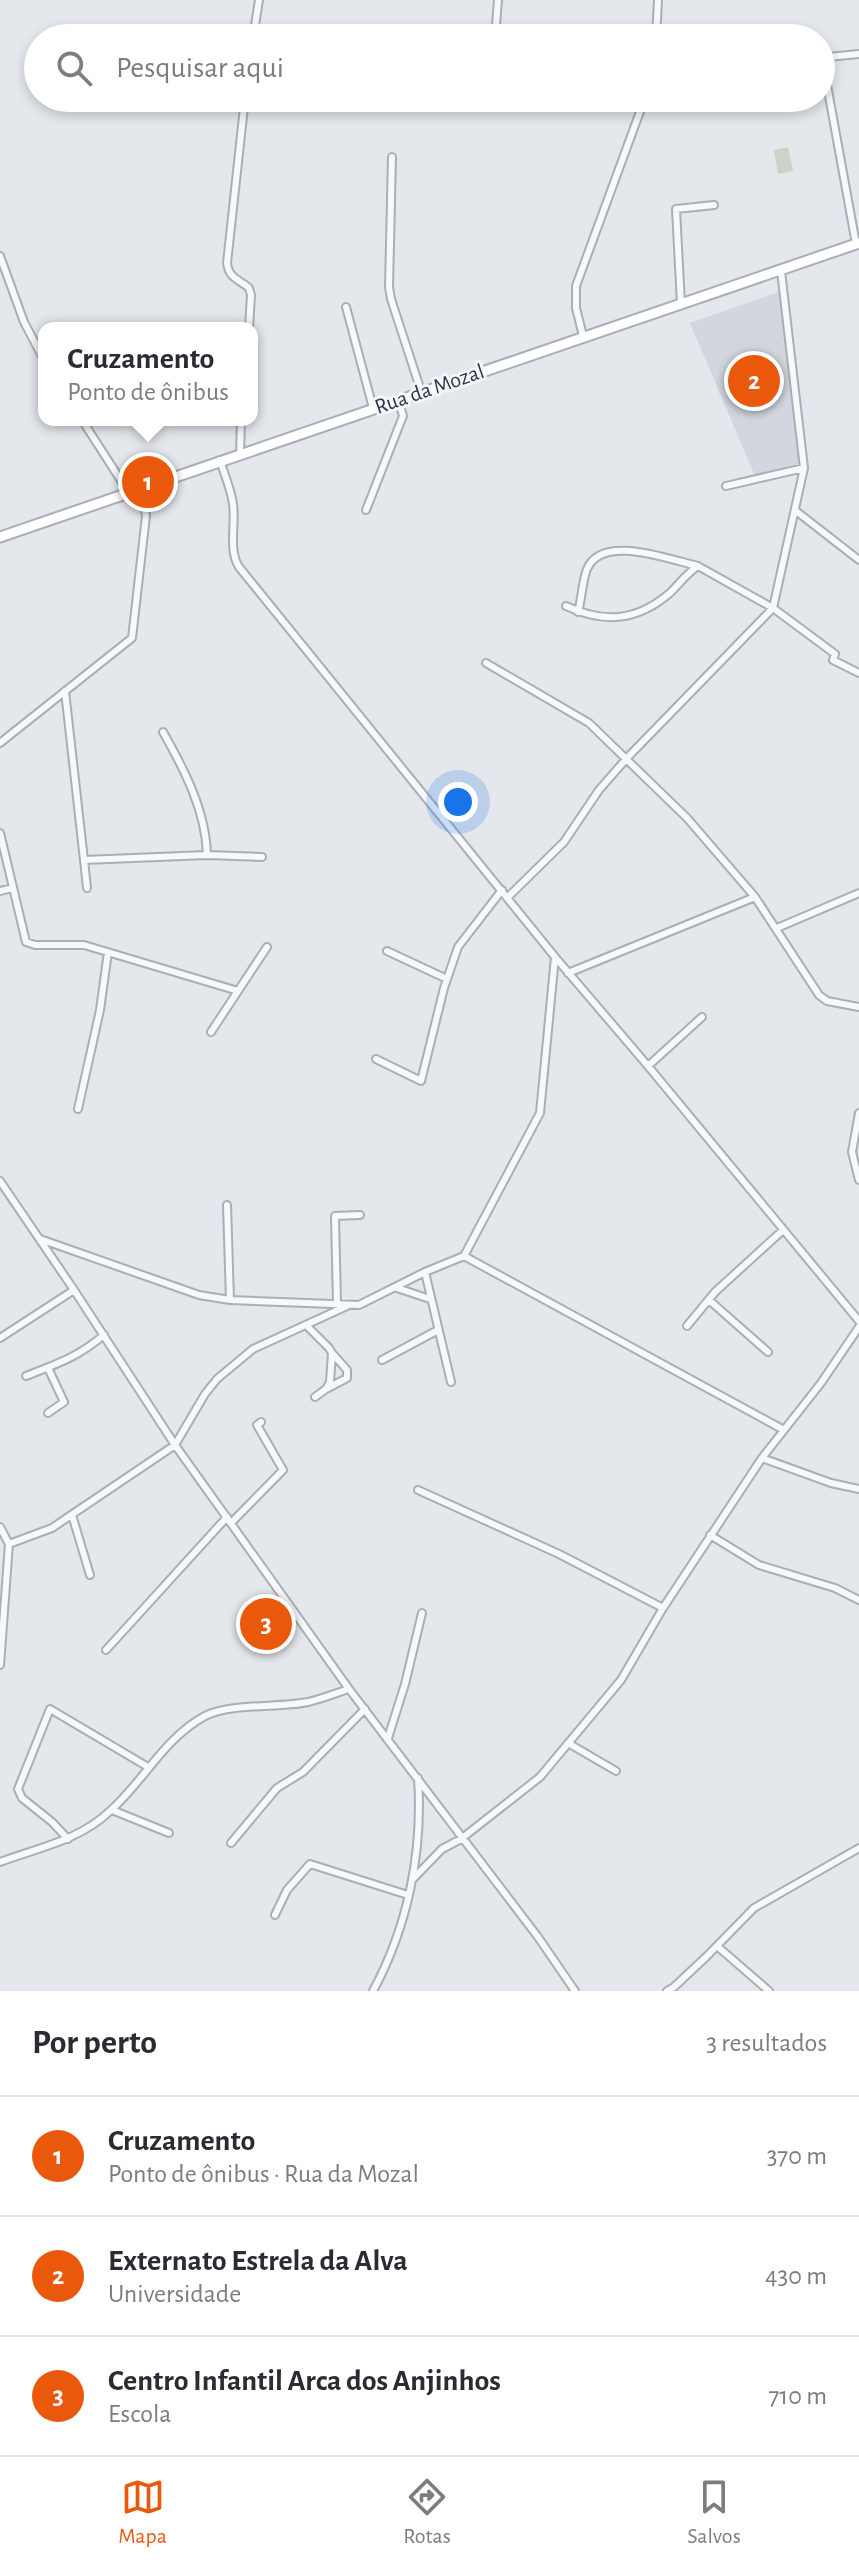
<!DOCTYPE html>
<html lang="pt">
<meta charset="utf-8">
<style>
:root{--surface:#fff;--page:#f2f2f3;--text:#2b2b33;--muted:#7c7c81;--line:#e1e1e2;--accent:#ea580c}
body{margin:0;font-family:"Alegreya Sans",sans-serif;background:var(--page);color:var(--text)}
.you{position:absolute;left:458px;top:802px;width:28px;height:28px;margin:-20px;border:6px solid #fff;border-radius:50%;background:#1a73e8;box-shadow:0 0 0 12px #1a73e833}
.badge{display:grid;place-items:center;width:52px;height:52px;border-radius:50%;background:var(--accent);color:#fff;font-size:26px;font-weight:700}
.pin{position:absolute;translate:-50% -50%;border:4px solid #fff;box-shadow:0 2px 8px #0006}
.popup{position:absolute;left:38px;top:322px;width:220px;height:104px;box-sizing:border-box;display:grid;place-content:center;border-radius:16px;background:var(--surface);filter:drop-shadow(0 2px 6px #0005);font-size:26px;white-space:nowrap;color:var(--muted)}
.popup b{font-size:30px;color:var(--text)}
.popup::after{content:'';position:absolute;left:50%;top:100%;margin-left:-16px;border:16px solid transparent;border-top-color:var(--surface)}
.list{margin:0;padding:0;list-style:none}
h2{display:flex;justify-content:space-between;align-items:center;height:104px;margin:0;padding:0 32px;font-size:34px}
h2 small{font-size:26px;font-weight:400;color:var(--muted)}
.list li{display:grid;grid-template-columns:52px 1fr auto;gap:24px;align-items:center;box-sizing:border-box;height:120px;padding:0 32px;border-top:2px solid var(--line)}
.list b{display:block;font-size:30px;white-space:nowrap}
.list p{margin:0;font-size:26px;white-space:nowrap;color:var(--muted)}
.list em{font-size:26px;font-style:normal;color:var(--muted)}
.icon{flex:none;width:44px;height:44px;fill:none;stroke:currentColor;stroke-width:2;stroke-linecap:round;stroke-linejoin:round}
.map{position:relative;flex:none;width:859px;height:1991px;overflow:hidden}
.search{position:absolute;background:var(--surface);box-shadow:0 4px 12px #0003;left:24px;right:24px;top:24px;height:88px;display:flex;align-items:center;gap:20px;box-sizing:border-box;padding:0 28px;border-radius:44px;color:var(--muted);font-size:30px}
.sheet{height:464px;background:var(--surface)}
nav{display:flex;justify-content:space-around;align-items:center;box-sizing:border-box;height:112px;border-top:2px solid var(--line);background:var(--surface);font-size:22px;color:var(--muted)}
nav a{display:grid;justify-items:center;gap:4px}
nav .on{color:var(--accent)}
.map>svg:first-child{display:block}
</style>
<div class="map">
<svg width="859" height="1991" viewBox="0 0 859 1991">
<rect width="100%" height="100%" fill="#e4e7ec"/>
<!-- built -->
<path fill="#d2d6de" d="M781,291L802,459L799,464L755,476L690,323Z"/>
<!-- green -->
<path fill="#c9d6c5" d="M788,147L793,171L778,174L774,150Z"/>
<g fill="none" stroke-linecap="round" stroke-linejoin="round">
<defs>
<path id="minor" d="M253,38L259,0
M495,38L498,0
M656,38L658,0
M245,98L227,263C229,279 239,279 249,288L251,295L249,328
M392,157L389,287L391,299L421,391
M856,244L823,63L828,57L859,54
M0,256L24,322L44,360
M681,304L676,209L714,205
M346,307L373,408
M583,336L576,308V286L645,98
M82,420L129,493
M240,454L241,420
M220,460C224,474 231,489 233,504C236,524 228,550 239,567L555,957L648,1066L859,1321
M726,486L804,468
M366,510L403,416L398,399
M796,511L859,560
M566,606C605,624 638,621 671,592C680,583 687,573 698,566L773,608L835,654L833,660L859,673
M578,612C582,598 582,582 587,569C602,533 670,560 698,566
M486,663L589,723L687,818L755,897L819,995L827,1001L859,1007
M65,691L84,860L207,855L262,857
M163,732C184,769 206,811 207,855
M0,743L132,638L146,516L141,488
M0,833L26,942L35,945H84L238,991L211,1032
M84,860L87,888
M0,891L13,888
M508,897L564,842L599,790L627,758L773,608L804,468L781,271
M777,928L859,893
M387,951L447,979
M568,973L755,897
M238,991L267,947
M376,1059L421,1081L444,988L458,947L502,890
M648,1066L702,1017
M78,1109L100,1010L108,952
M859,1113L852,1152L859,1180
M0,1181L74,1290L175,1445L349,1689L538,1937L575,1991
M227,1205L230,1300
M40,1239L199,1295L230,1300L359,1305L425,1272L464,1256L540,1113L555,957
M464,1256L784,1430
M425,1272L451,1382
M397,1288L430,1299
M709,1300L768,1352
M337,1304L335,1216L360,1215
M306,1325L329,1348L332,1353L330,1382L326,1389L315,1397
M687,1326L715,1292L783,1230
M0,1338L74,1290
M382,1360L438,1330
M48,1368L64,1402L48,1413
M26,1376C59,1363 76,1358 104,1335
M326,1389L347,1378V1370L332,1353
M762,1458L831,1483L859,1489
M418,1490L559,1554L663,1608
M72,1515L90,1575
M231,1523L283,1470L257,1425L261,1422
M0,1527L9,1544L0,1665
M710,1535L759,1565L835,1588L859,1600
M9,1544L52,1528L175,1445L205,1394L217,1379L253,1349L347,1306
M106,1650L227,1517
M388,1738L405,1684L422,1613
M568,1743L616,1771
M112,1810L169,1833
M68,1839L52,1822L22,1798L18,1789L50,1709L148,1767
M231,1843L277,1788L303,1772L365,1709
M0,1862C38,1848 80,1840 110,1811C144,1781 164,1738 205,1716C230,1703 279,1708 308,1702C322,1699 336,1693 349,1689
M412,1880L442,1849L461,1839L540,1777L621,1680L663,1608L762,1458L821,1383L859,1327
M275,1915L287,1890L310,1864L408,1895
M717,1946L769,1991
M373,1991C408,1926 423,1852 418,1778
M667,1991L674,1987L706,1957L754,1908L859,1848"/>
<path id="secondary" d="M0,537L859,243"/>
</defs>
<!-- minor casing -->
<use href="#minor" stroke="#a9aeb7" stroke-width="10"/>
<!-- secondary casing -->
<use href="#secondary" stroke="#a9aeb7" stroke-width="13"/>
<!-- minor -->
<use href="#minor" stroke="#f7f8fa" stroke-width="6"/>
<!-- secondary -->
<use href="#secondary" stroke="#fff" stroke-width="9"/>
</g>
<g text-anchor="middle" stroke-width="6" stroke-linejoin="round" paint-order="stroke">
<!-- street labels -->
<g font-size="22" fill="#2b3445" stroke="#f4f6f9">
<text transform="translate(429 388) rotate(-19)" y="8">Rua da Mozal</text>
</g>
</g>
</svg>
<div class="you"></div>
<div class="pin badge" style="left:148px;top:482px">1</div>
<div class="popup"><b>Cruzamento</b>Ponto de ônibus</div>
<div class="pin badge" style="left:754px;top:381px">2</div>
<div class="pin badge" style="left:266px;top:1624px">3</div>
<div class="search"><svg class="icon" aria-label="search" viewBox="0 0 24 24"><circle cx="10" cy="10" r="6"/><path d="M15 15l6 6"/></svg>Pesquisar aqui</div>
</div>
<section class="sheet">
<h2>Por perto<small>3 resultados</small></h2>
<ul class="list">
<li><span class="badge">1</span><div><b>Cruzamento</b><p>Ponto de ônibus · Rua da Mozal</p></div><em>370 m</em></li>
<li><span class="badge">2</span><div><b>Externato Estrela da Alva</b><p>Universidade</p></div><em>430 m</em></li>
<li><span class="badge">3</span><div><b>Centro Infantil Arca dos Anjinhos</b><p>Escola</p></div><em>710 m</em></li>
</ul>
</section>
<nav>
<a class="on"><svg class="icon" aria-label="map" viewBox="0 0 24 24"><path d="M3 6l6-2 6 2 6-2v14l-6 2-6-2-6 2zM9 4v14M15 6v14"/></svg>Mapa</a>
<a><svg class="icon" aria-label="directions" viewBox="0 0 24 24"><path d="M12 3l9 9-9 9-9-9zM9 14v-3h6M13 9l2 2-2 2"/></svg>Rotas</a>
<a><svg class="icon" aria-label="saved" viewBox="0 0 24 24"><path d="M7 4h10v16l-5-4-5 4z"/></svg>Salvos</a>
</nav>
